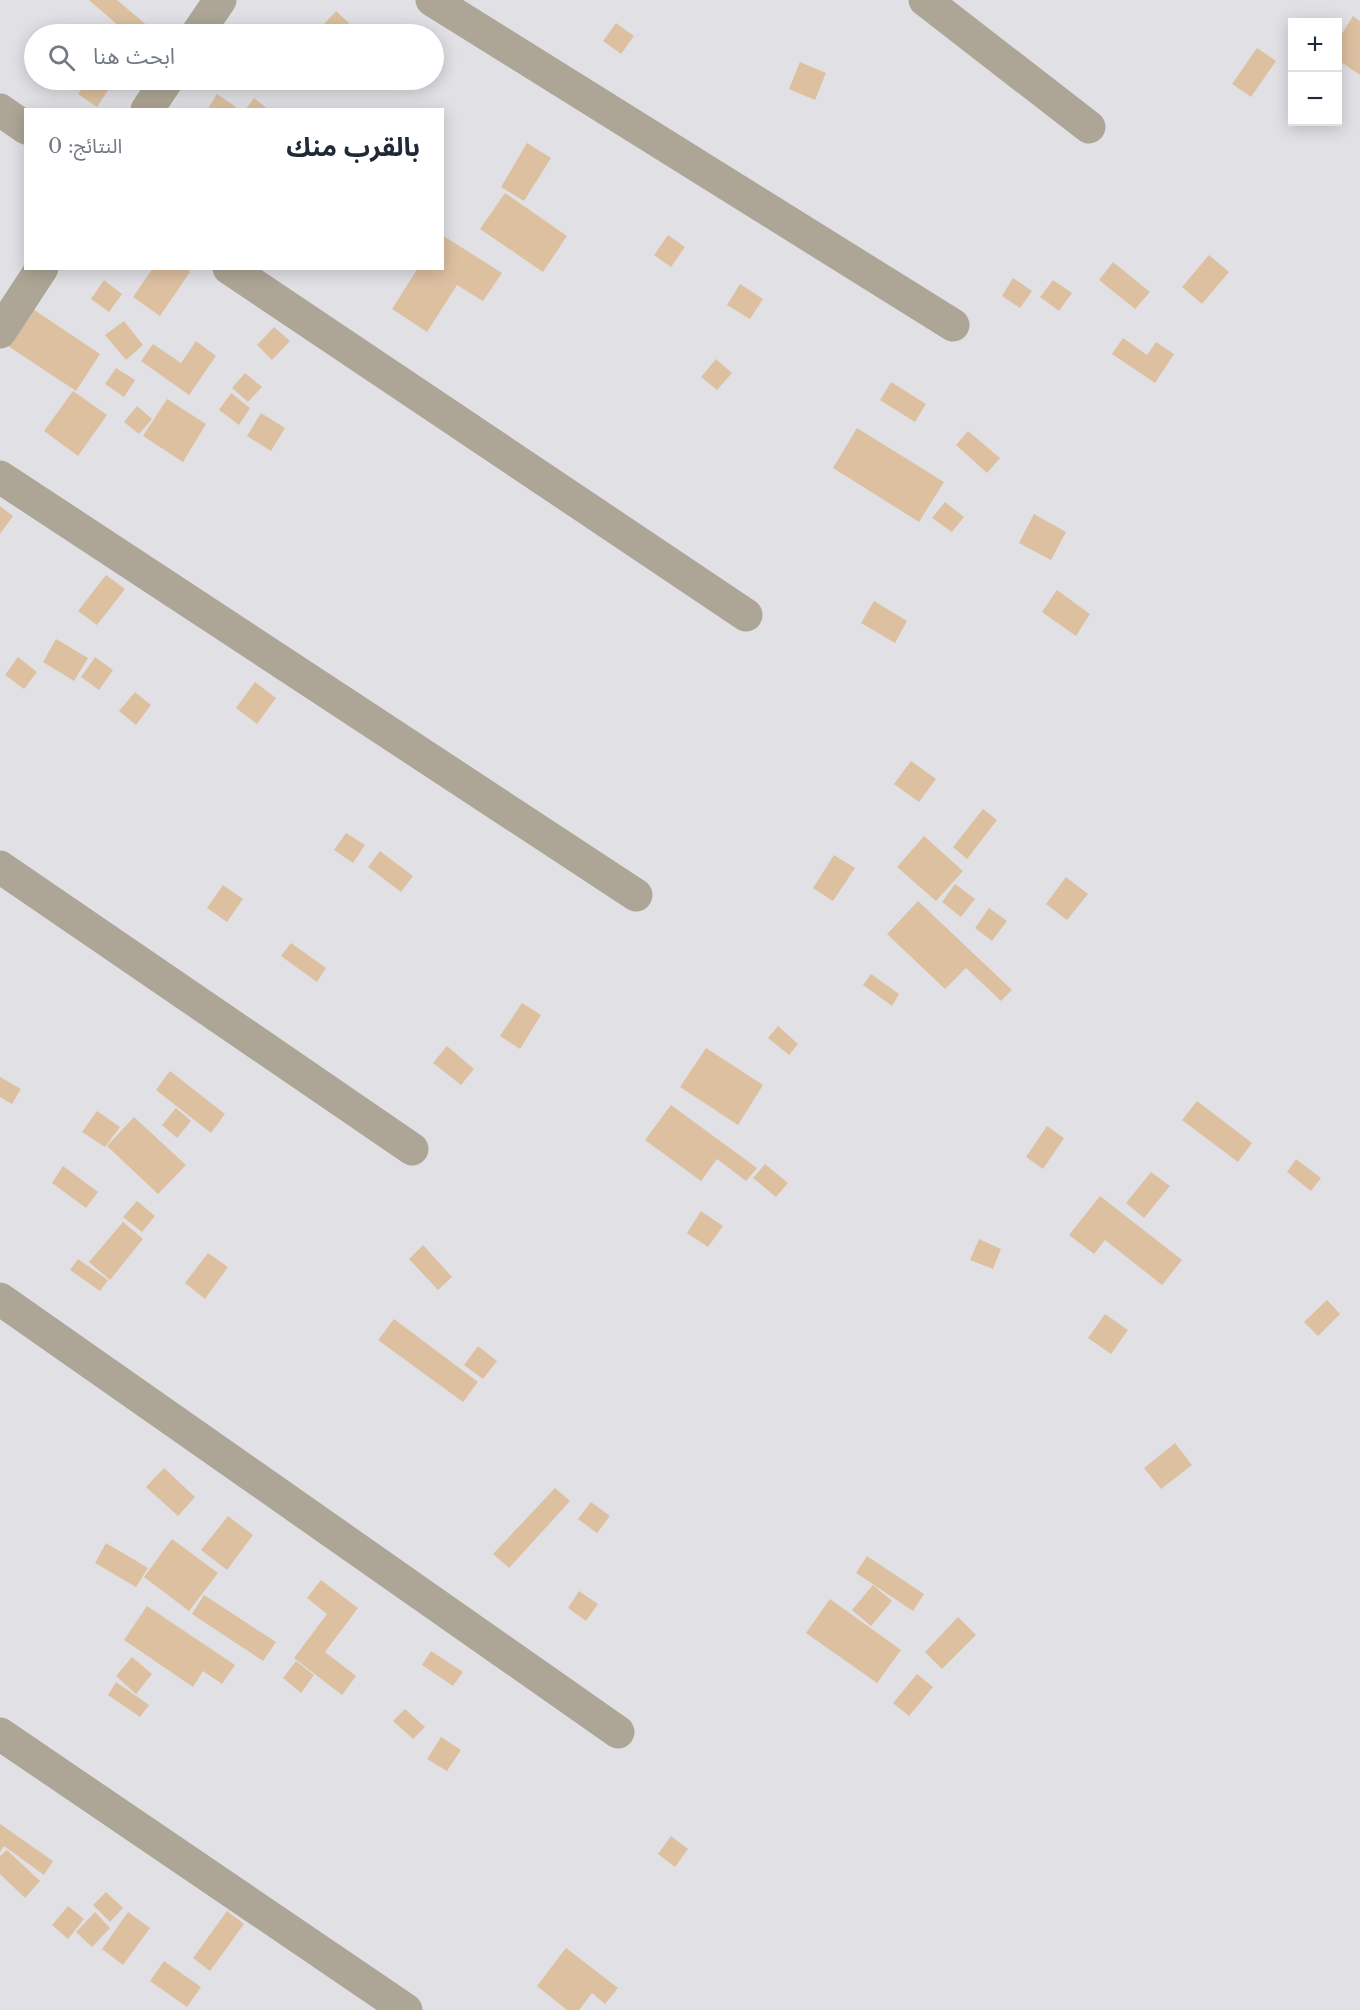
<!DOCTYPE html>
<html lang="ar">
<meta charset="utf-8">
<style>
:root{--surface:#fff;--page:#f6f6f7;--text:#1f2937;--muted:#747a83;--line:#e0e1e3}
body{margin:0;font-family:"Libre Baskerville","Noto Sans Arabic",serif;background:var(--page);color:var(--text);direction:rtl}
.controls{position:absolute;right:18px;top:18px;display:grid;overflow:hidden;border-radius:0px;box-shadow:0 3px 15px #0003}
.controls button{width:54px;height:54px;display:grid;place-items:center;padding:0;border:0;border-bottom:2px solid var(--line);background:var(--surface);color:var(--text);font:30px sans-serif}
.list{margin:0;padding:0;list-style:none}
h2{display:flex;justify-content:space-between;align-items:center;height:78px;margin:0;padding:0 24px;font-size:26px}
h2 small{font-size:20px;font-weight:400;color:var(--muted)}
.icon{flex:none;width:33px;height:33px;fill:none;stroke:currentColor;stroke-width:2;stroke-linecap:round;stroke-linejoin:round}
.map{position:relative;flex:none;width:1360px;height:2010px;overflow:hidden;direction:ltr}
.search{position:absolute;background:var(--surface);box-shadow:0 3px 15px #0003;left:24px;top:24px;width:420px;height:66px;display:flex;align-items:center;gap:15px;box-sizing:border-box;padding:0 21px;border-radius:33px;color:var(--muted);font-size:22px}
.panel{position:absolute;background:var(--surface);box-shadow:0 3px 15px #0003;left:24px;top:108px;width:420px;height:162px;border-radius:0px;direction:rtl}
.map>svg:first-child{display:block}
</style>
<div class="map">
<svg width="1360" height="2010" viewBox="0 0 1360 2010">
<rect width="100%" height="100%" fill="#e1e1e5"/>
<!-- building -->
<path fill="#dcc0a0" d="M89,0H117L149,27L142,34H128Z
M336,11L349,23L339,34H315Z
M1353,16L1360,21V75L1338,60V40Z
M616,23L634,36L621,54L603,41Z
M1257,48L1276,61L1251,97L1232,84Z
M800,62L826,73L815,100L789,89Z
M88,80H95L109,89L97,107L78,94Z
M217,94L236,107L234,110H207Z
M254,98L269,110H245Z
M527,143L551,158L524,201L501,187Z
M505,193L567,236L543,272L480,229Z
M442,235L502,273L483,301L457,285L427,332L392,309L418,268H442Z
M668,235L685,247L671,267L654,255Z
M1209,255L1229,272L1202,304L1182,287Z
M1113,262L1150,292L1135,309L1099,280Z
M153,268H186L190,272L160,316L133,297Z
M1013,278L1032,291L1020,308L1002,296Z
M104,280L122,294L109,312L91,299Z
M1053,280L1072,293L1059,311L1040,297Z
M740,284L763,299L750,319L727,305Z
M27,305L100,354L76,391L2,342Z
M124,321L143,345L126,360L105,335Z
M274,327L290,341L272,360L257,345Z
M1123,338L1147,355L1156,342L1174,354L1155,383L1112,354Z
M196,341L216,356L189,395L141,361L153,344L181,363Z
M716,359L732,373L717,390L701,377Z
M116,368L135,380L124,397L105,384Z
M245,373L262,387L248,402L232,388Z
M891,382L926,404L915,422L880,400Z
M73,391L107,415L78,456L44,431Z
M231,393L250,408L239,425L219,410Z
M167,399L206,424L183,462L143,436Z
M137,406L152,419L139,434L124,422Z
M261,413L285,428L271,451L247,436Z
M857,428L944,482L919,522L833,468Z
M968,431L1000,458L987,473L956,445Z
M945,502L964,517L952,532L932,518Z
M0,506L13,516L0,534Z
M1034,514L1066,532L1051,560L1019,543Z
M106,575L125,589L97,625L78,611Z
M1057,590L1090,614L1076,636L1042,612Z
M874,601L907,621L895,643L861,623Z
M56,639L88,658L74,681L43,662Z
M18,657L37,672L24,689L5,675Z
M95,657L113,670L99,690L81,677Z
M255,682L276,698L257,724L236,708Z
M135,692L151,705L136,725L119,711Z
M911,761L936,779L919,802L894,784Z
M983,809L997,820L967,859L953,847Z
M346,833L365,845L353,863L334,850Z
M924,836L963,871L936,901L897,867Z
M380,851L413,876L401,892L368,867Z
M834,855L855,868L833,901L813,888Z
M1066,877L1088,894L1067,920L1046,904Z
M955,884L975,899L961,917L942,902Z
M223,885L243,899L227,922L207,908Z
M918,901L1012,990L1001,1001L966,968L945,989L887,934Z
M989,908L1007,921L992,941L975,928Z
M291,943L326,968L317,982L281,956Z
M871,974L899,994L892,1006L863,985Z
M522,1003L541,1015L520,1049L500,1036Z
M778,1026L798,1044L789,1055L768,1038Z
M447,1046L474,1069L461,1085L433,1063Z
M706,1048L763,1085L738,1125L680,1087Z
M170,1071L225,1114L211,1133L156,1090Z
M0,1077L21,1089L12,1104L0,1097Z
M1197,1101L1252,1143L1238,1162L1182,1120Z
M671,1105L757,1168L746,1181L717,1159L701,1181L645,1140Z
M176,1108L191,1121L177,1138L162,1125Z
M97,1111L120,1127L105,1147L82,1132Z
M134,1117L186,1165L158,1194L107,1146Z
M1047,1126L1064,1138L1043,1169L1026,1157Z
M1296,1159L1321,1178L1311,1191L1287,1172Z
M765,1164L788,1183L776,1197L753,1178Z
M63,1166L98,1192L86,1208L52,1183Z
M1151,1172L1170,1186L1144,1218L1126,1203Z
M1100,1196L1182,1260L1162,1285L1105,1240L1094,1254L1069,1235Z
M137,1201L155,1216L142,1232L123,1217Z
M701,1211L723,1226L708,1247L687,1233Z
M123,1222L143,1239L110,1280L89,1262Z
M979,1239L1001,1249L993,1269L970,1260Z
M423,1245L452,1277L438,1290L409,1259Z
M208,1253L228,1267L205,1299L185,1283Z
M78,1259L108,1280L100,1291L70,1270Z
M1327,1300L1340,1314L1318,1336L1304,1322Z
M1105,1314L1128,1330L1111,1354L1088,1338Z
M394,1319L478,1382L463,1402L378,1340Z
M478,1346L497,1361L483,1379L464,1365Z
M1175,1443L1192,1465L1161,1489L1144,1468Z
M164,1468L195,1497L178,1516L146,1487Z
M555,1488L570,1501L509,1568L493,1554Z
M591,1502L610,1516L597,1533L578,1519Z
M228,1516L253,1535L227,1570L201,1550Z
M172,1539L218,1573L189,1611L144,1577Z
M106,1543L148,1568L136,1587L95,1563Z
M867,1556L924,1594L913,1611L856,1573Z
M321,1580L358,1608L325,1652L356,1676L342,1695L294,1658L327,1614L307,1598Z
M873,1585L892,1601L871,1626L852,1610Z
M579,1591L598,1604L586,1621L568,1608Z
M204,1595L276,1642L263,1661L192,1614Z
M830,1599L901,1650L877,1683L806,1633Z
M147,1606L235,1665L222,1684L203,1671L193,1687L124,1640Z
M958,1617L976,1635L942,1669L925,1652Z
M431,1651L463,1672L453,1686L422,1665Z
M132,1657L152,1674L136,1694L116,1676Z
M296,1661L314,1675L301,1693L283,1678Z
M917,1674L933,1687L909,1716L893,1703Z
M116,1682L149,1705L140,1717L108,1695Z
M405,1709L425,1727L413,1739L393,1721Z
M441,1737L461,1750L447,1771L427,1759Z
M0,1824L53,1861L44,1875L4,1846L0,1852Z
M671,1836L688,1849L675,1867L658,1854Z
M7,1850L40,1881L25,1898L0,1874V1856Z
M106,1892L123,1908L110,1922L93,1905Z
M68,1906L84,1919L68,1939L52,1925Z
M227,1911L244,1924L210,1971L193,1958Z
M95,1912L110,1928L92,1947L76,1932Z
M128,1912L150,1928L123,1965L102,1949Z
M566,1948L618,1988L605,2004L592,1993L579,2010H567L537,1986Z
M164,1961L201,1987L187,2007L150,1981Z"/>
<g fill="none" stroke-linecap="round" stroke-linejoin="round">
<!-- minor -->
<path stroke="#ada696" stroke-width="33" d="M432,0L953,325
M925,0L1089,127
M197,34L220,0
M0,110L26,128
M147,110L167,80
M229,268L746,615
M0,332L42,268
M0,477L636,895
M0,867L412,1149
M0,1299L618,1732
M0,1734L406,2010"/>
</g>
</svg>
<div class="controls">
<button>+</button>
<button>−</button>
</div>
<div class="search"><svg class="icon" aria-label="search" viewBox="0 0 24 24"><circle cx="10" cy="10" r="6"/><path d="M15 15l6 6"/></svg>ابحث هنا</div>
<section class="panel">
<h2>بالقرب منك<small>النتائج: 0</small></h2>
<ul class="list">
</ul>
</section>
</div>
